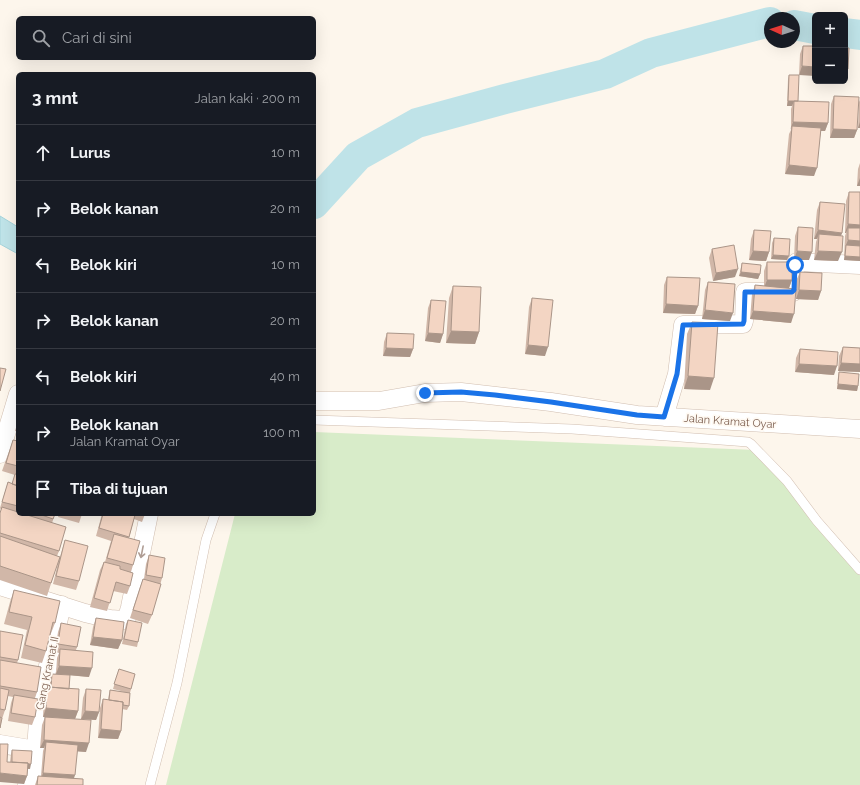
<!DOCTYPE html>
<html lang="id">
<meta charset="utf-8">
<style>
:root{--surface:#171b24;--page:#242831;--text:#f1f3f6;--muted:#9ea1a6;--line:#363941}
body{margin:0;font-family:Raleway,sans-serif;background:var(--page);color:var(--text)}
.controls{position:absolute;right:12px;top:12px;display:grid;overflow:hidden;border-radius:6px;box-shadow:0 4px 16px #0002}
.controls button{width:36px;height:36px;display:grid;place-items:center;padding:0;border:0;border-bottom:1px solid var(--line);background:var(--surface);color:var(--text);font:20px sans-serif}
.compass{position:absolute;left:764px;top:12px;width:36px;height:36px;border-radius:50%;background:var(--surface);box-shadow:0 4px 16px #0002;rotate:273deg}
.stop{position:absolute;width:12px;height:12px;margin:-9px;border:3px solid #1a73e8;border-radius:50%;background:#fff}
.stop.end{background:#1a73e8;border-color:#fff;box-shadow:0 1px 4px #0008}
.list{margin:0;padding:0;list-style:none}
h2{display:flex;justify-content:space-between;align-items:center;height:52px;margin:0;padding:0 16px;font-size:17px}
h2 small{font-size:13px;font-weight:400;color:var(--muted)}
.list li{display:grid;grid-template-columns:26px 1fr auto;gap:12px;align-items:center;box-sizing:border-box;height:56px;padding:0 16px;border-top:1px solid var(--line)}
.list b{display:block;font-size:15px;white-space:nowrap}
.list p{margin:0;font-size:13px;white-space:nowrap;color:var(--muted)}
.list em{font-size:13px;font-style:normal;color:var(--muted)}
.icon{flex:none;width:22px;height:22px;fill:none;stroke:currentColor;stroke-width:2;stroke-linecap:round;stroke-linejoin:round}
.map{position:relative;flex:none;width:860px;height:785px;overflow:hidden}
.search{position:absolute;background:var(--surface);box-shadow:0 4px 16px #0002;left:16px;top:16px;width:300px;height:44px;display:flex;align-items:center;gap:10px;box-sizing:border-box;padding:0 14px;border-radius:6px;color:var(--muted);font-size:15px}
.panel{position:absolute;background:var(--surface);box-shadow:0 4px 16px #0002;left:16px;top:72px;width:300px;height:444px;border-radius:6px}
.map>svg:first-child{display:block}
</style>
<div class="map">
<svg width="860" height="785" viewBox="0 0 860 785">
<rect width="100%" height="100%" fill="#fdf6ec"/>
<!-- green -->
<path fill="#d8ecc9" d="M314,432L756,450L860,566V785H166L235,514H314Z"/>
<!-- water -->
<path fill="#bfe3e8" stroke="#a5d3da" d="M0,216L18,227V254L0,244Z"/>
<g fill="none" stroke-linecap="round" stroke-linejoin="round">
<!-- river -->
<path stroke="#bfe3e8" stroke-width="30" d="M794,25L815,29
M845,33L860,35
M314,204L358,156L417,123L505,99L605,74L651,53L770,22"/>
<defs>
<path id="service" d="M314,420L572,429L748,442L751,444L787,481L817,521L860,570
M150,785L177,683L206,540L215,514"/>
<path id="minor" d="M314,401H379L425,393L461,392L551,402L637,415L860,429
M664,417L677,374L683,325L743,324L744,321L745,292H793L794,290L795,265L797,262L860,265
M0,454L18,394
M0,586L85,613L110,619L124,620L127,618L130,607L149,514
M0,744L36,750
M27,785L34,781L39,705L62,605"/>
</defs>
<!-- service casing -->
<use href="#service" stroke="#d1beb0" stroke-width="10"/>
<!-- minor casing -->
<use href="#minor" stroke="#d1beb0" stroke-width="19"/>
<!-- service -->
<use href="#service" stroke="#fff" stroke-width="9"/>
<!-- minor -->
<use href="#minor" stroke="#fff" stroke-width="18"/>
</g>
<!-- wall -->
<path fill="#d1b7a8" d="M803,46H815L799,75L800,54Z
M789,75L798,101L828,123L825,131H821L814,176L785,174L789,134L791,130V109L792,106H787L788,79Z
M834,96L857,130L854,138H830L831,104Z
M860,100V128H858L859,102Z
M860,163V186H857L858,169Z
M849,192H860V261L844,260L845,236L846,233H845L846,201Z
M820,202L842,233L841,235L838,261L814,260L816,242L817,239H814L817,210Z
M798,227L809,260H794L795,236Z
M754,230L769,252L766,261L749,260L751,239Z
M774,238L787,260L771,259L772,243Z
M712,249L735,277L713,281L709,258Z
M767,262L792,280L789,288L796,289V281L800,272L821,291L818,300L796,299V291L791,323L750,319L752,294L755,285L764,286V271Z
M742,263L760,274L758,279L739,276L741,267Z
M667,277L698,306L695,314L663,313L664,285Z
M708,282L730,321L702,319L705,290Z
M453,286L479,332L475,344L446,343L449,298Z
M532,298L545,356L525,354L529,307Z
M431,300L443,334L440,343L425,341L428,308Z
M692,322L710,390L684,389L687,334Z
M387,333L413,349L410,357L383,356L384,342Z
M843,347L860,348V372L838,371L839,356Z
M800,349L834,375L795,372L796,358Z
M839,372L858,386L857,391L837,389L838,377Z
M18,421V432L15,431Z
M13,440L18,441V514H27L26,515L30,516V514H55L52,523L59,551L57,556L60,557L65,540L79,581L76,590L53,584L59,559L47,596L0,580V512L1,510L0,508L8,482L12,484L15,475L2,471Z
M59,514H82L79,523L58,517Z
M102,514H145L142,522L134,519L129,538L133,565L131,572L130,586L127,594L113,591L107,611L90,607L100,570L104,562H105L111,541L96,536Z
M149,555L162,578L152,615L148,624L130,618L140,587L143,579H144L146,564Z
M14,590L55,623L50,636L46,651L42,663L21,658L27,630L4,624L10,602Z
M96,618L122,640L118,649L90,645L93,627Z
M128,620L138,642L137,647L122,644L126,624Z
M61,623L77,647L76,650L89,677L69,675V689L78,711L75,719L86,752L77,751L74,778L83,785H35L38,776H41L43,751L44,748H40L42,725L45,717H43L44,695L47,687H50V678L52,674H56L57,658L59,653L55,652L58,632Z
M0,631L18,660L17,663L37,692L35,698V717L32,725L8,721L11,703L13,697L8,696L5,710L2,719L0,728Z
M119,669L131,689L130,693L129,706L127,710L122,709L121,731L118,739L98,738L100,708L103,699L108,700L109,694L110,690L125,692L113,689Z
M86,689L99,712L96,720L81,719L83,698Z
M12,750L30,769H28L27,776L24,784L10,762L11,754Z"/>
<!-- shaded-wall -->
<path fill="#aa9588" d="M802,66L815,67V76L799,75Z
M845,69H848L845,77Z
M788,101H794L792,106H787Z
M793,122L828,123L825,131L792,130V126L790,130Z
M860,122V128H858Z
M833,129L857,130L854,138H830Z
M789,165L817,168L814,176L785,174Z
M860,178V186H857Z
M848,224L860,225V233L848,228L846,233H845Z
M818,230L842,233L839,241L819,234L817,239H814Z
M848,240L860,241V249L846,245Z
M753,251L769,252L766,261L749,260Z
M797,251L812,252L809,260H794Z
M818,251L842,252L838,261L814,260Z
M773,255L789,256L787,260L771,259Z
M845,256L860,257V261L844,260Z
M738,269L735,277L713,281L716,273Z
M741,272L760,274L758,279L739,276Z
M767,280H792L789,288H764Z
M799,290L821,291L818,300L796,299Z
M666,304L698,306L695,314L663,313Z
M705,310L733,313L730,321L702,319Z
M753,311L794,314L791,323L750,319Z
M451,331L479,332L475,344L446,343Z
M428,333L443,334L440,343L425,341Z
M528,345L548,347L545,356L525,354Z
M386,348L413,349L410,357L383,356Z
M841,363L860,364V372L838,371Z
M799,364L837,366L834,375L795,372Z
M688,376L714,378L710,390L684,389Z
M838,384L858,386L857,391L837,389Z
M93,637L122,640L118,649L90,645Z
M59,666L92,668L89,677L56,674Z
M46,708L78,711L75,719L43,717Z
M85,711L99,712L96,720L81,719Z
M101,729L121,731L118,739L98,738Z
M44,740L89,743L86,752L45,749L46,742L44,748H40Z
M11,763L31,764L30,769L10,767Z
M0,773L27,776L24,784L0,782Z
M43,773L75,775L72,784L40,782Z"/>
<!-- building -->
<path fill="#f3d5c3" stroke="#aa9588" d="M803,46H815V67L802,66Z
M845,48H849L848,69H845Z
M789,75H799L798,101H788Z
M834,96L859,97L857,130L833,129Z
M794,101L829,102L828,123L793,122Z
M792,126L821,128L817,168L789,165Z
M849,192H860V225L848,224Z
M820,202L845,204L842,233L818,230Z
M798,227L813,228L812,252L797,251Z
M848,228H860V241L848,240Z
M754,230L771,231L769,252L753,251Z
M819,234L843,236L842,252L818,251Z
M774,238L790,239L789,256L773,255Z
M734,245L738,269L716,273L712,249Z
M846,245L860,246V257L845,256Z
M767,262H792V280H767Z
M742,263L761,265L760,274L741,272Z
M800,272L822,273L821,291L799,290Z
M667,277L700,278L698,306L666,304Z
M708,282L735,284L733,313L705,310Z
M755,285L796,289L794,314L753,311Z
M453,286L481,287L479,332L451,331Z
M532,298L553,300L548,347L528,345Z
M431,300L446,301L443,334L428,333Z
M692,322L718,323L714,378L688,376Z
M387,333L414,334L413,349L386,348Z
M843,347L860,348V364L841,363Z
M800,349L838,352L837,366L799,364Z
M0,368L6,369L0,391Z
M839,372L859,374L858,386L838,384Z
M13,440L18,441V466L6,463Z
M15,474H18V486L12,484Z
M8,482L18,486V506L2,502Z
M2,507L18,512V514H24L66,527L59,551L0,533V513Z
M39,514H55L53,519Z
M103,514H131L135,515L129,537L99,528Z
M114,534L140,541L133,565L107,558Z
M0,536L60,557L51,583L0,566Z
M65,540L88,546L79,581L56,576Z
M149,555L165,558L162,578L146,575Z
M104,562L120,566V569L133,573L130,586L116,582L110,603L94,598Z
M143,579L161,584L152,615L133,610Z
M14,590L60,601L55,623L53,622L46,651L25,645L32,617L9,612Z
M96,618L124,622L122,640L93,637Z
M128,620L142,623L138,642L124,639Z
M61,623L81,627L77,647L58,644Z
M0,631L23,635L18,660L0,657Z
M60,649L93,652L92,668L59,666Z
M0,660L41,667L37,692L0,686Z
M119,669L135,674L131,689L114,684Z
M52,674L70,675L69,689L51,687Z
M47,687L79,689L78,711L46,708Z
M0,688L9,690L5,710L0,709Z
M86,689L101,690L99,712L85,711Z
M110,690L130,693L129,706L123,705V702L109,700Z
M14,695L38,699L35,717L11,713Z
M103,699L123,702L121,731L101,729Z
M0,717L2,718L0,728Z
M45,717L91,720L89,743L44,740Z
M46,742L78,745L75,775L43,773Z
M0,744H8L7,762L28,763L27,776L0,773Z
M12,750L32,751L31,764H28V763L12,762Z
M38,776L83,779V785H37Z"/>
<!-- one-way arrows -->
<defs><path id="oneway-shaft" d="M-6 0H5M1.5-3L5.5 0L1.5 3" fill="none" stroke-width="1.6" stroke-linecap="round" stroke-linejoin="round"/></defs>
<use stroke="#af9d94" href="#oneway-shaft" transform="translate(142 552) rotate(101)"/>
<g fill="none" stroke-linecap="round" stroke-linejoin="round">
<!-- route -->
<path stroke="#1a73e8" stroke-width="5" d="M425,393L461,392L495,395L551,402L637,415L664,417L677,374L683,325L743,324L744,321L745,292H792L794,290L795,265"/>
</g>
<g text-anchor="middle" stroke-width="3.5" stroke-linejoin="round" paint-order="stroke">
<!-- street labels -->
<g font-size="11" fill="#7a5c4d" stroke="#fffaf3">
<text transform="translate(730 421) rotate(4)" y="4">Jalan Kramat Oyar</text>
<text transform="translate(47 673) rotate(-78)" y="4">Gang Kramat II</text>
</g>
</g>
</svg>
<div class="controls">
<button>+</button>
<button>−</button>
</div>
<svg class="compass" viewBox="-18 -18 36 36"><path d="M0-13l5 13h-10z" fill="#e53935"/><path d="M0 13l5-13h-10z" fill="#9ea1a6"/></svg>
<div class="stop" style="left:795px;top:265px"></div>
<div class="stop end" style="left:425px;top:393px"></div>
<div class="search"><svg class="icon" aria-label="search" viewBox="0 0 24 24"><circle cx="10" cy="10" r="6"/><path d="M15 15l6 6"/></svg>Cari di sini</div>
<section class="panel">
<h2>3 mnt<small>Jalan kaki · 200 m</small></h2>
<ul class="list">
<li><svg class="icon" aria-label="ahead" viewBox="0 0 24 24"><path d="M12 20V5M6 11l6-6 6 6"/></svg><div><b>Lurus</b></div><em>10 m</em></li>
<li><svg class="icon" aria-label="right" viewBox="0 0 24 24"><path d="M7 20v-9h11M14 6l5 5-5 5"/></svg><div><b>Belok kanan</b></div><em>20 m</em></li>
<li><svg class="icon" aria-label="left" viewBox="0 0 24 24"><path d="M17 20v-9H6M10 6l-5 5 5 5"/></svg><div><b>Belok kiri</b></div><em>10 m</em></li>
<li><svg class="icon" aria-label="right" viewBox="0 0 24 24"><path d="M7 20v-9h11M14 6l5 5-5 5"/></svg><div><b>Belok kanan</b></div><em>20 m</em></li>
<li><svg class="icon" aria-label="left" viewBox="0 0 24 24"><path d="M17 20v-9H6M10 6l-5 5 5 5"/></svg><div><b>Belok kiri</b></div><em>40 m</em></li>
<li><svg class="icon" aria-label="right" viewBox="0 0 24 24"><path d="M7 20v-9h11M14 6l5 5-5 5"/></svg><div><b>Belok kanan</b><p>Jalan Kramat Oyar</p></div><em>100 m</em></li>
<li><svg class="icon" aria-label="arrive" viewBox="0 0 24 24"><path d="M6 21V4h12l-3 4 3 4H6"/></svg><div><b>Tiba di tujuan</b></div></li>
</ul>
</section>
</div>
